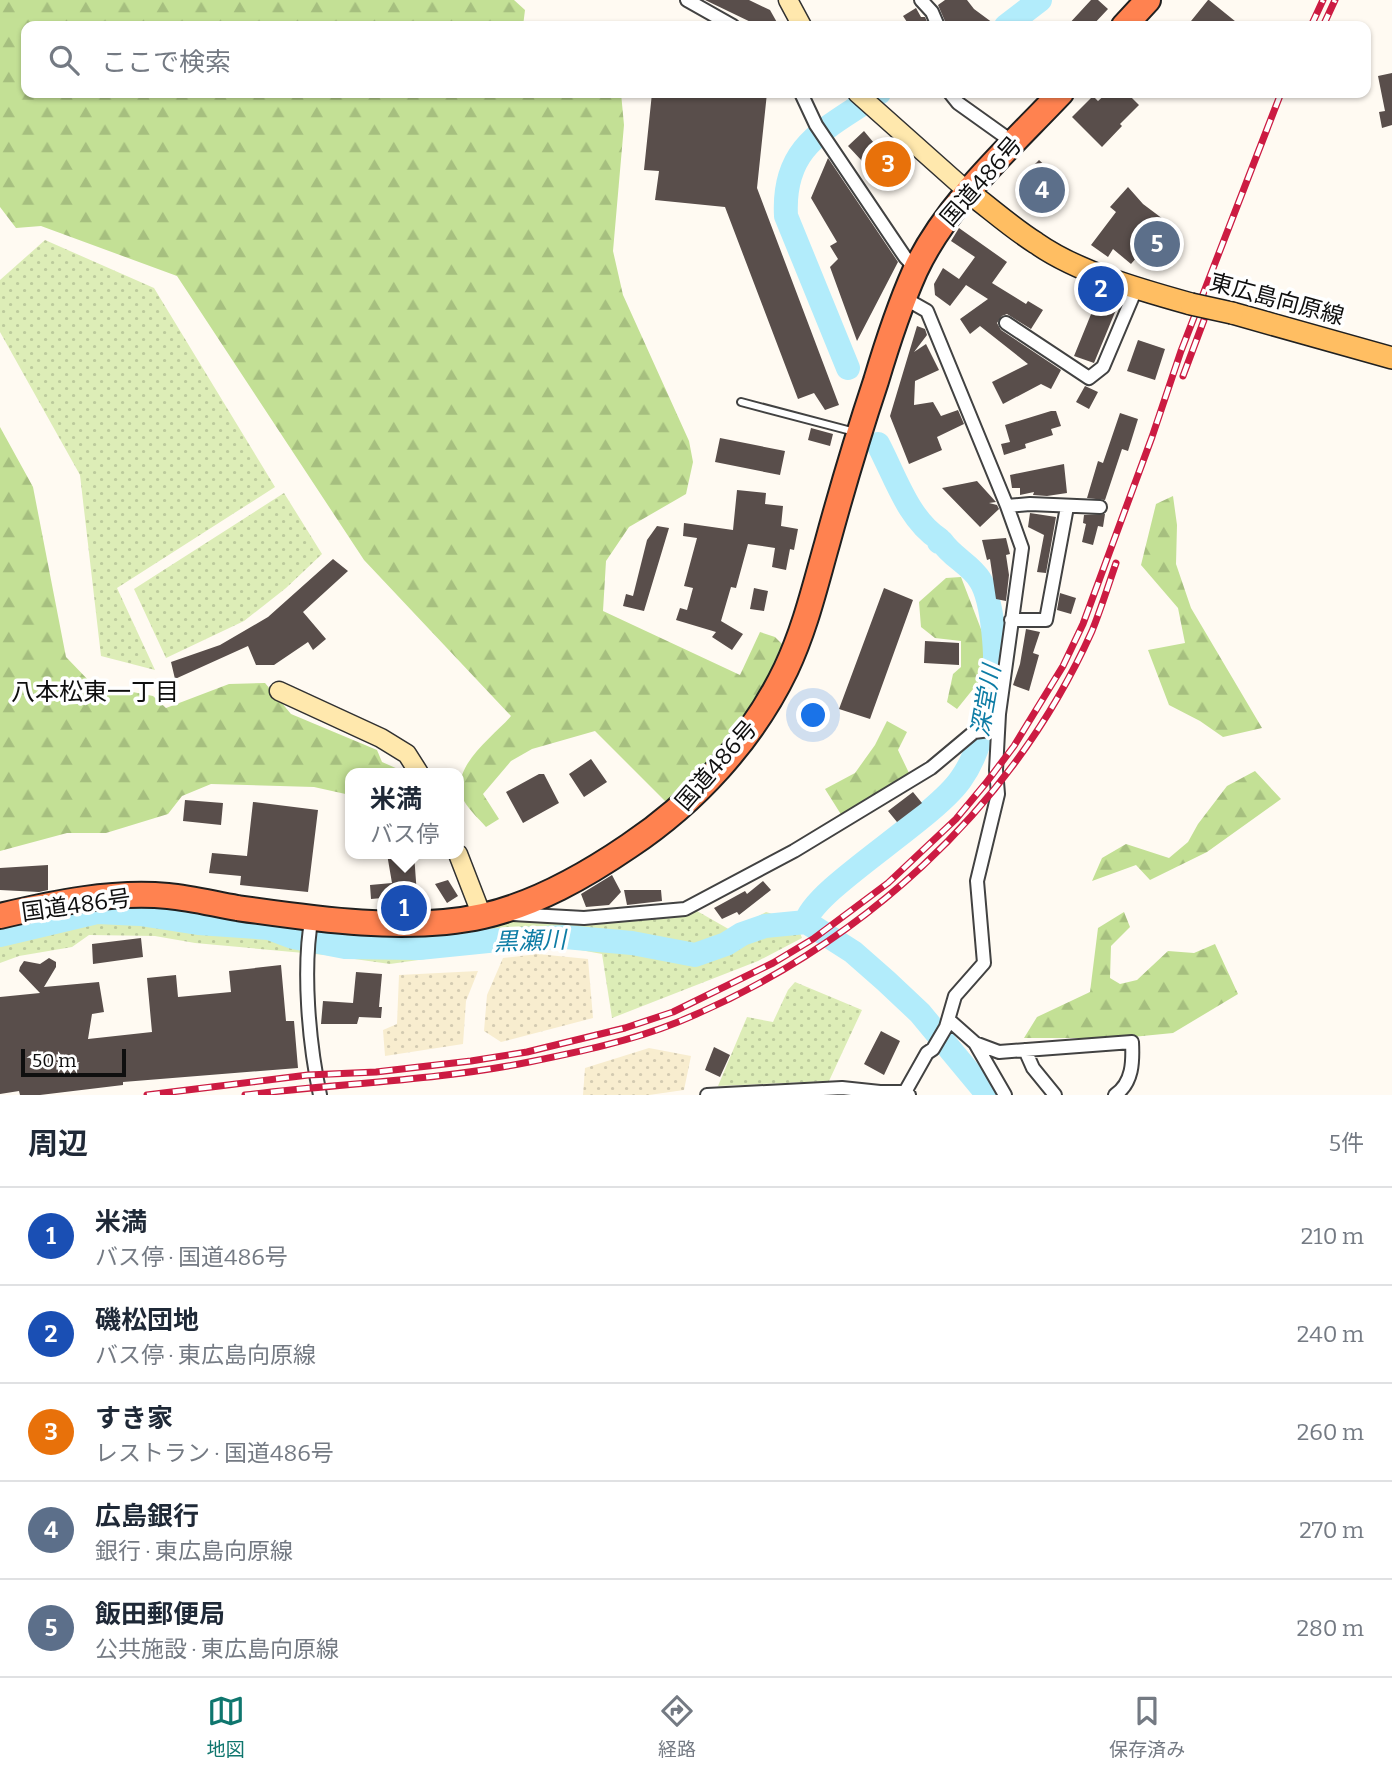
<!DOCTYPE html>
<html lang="ja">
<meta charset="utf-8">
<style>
:root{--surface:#fff;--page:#f6f6f7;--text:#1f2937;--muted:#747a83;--line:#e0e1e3;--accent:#0f766e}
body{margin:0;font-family:Bitter,"Noto Sans JP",serif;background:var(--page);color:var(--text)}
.scale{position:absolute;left:21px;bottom:18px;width:105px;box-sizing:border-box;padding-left:7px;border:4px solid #0f0f0f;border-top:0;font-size:19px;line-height:24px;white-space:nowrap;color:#0f0f0f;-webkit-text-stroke:5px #fff;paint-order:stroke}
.you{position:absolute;left:814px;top:716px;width:24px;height:24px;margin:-18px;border:5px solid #fff;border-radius:50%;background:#1a73e8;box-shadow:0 0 0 10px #1a73e833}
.badge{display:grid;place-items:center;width:46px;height:46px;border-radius:50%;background:var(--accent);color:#fff;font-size:23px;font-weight:700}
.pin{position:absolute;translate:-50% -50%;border:4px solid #fff;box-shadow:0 2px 7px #0006}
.popup{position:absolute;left:345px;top:768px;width:119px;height:91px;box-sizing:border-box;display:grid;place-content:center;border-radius:14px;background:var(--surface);filter:drop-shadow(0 2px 5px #0005);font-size:23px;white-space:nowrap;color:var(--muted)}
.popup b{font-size:26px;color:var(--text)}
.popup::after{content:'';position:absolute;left:50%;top:100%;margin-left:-14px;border:14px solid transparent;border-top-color:var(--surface)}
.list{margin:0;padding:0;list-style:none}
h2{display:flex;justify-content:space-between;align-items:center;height:91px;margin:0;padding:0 28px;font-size:30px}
h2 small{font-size:23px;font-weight:400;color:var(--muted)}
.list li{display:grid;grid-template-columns:46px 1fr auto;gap:21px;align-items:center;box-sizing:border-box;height:98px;padding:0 28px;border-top:2px solid var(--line)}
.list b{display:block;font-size:26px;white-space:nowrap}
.list p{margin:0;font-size:23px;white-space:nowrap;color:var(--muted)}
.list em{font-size:23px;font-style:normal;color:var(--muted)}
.icon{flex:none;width:38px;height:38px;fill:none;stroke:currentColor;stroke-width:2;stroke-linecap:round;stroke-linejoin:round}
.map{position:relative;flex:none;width:1392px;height:1095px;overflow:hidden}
.search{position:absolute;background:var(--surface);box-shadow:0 2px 5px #0004;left:21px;right:21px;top:21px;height:77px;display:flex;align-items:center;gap:18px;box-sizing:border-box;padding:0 24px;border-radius:14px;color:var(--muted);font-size:26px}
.sheet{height:581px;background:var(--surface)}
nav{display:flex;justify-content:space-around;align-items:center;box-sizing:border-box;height:98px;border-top:2px solid var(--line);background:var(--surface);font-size:19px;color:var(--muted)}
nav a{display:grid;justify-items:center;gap:4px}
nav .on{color:var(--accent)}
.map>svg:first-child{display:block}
</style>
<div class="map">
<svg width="1392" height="1095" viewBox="0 0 1392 1095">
<defs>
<pattern id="farmland-dots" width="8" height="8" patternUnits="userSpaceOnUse" patternTransform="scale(1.75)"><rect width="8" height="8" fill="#f8edcf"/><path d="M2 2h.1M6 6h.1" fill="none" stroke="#d3cab1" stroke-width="1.8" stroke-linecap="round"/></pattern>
<pattern id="grass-dots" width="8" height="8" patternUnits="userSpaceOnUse" patternTransform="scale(1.75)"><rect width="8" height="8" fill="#ddedb7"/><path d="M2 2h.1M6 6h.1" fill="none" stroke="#bcca9c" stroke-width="1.8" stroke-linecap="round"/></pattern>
<pattern id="forest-firs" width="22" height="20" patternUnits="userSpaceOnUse" patternTransform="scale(1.75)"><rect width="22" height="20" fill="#c3e095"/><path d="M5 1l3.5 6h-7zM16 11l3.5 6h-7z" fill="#a6bf7f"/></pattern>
</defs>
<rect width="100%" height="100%" fill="#fffaf2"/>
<!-- farmland -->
<path fill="url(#farmland-dots)" d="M538,954L588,959L593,1018L501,1042L484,1031L487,995L503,958Z
M478,971L466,1001L463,1044L385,1056L383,1030L397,1024L399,975Z
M649,1048L691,1056L684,1090L649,1095H583L585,1068Z"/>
<!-- grass -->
<path fill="url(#grass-dots)" d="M45,240L154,288L275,487L117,588L155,670L101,656L80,475L0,332V280Z
M284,493L322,554L286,588L244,621L166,658L134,589Z
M100,909L183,911L297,930L407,935L515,918L584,924L661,918L697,911L732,931L766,912L795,921L802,938L758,961L612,1018L602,954L553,945L490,950L390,964L326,955L195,943L155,936L89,935L72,947L19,956L0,963V932L35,921Z
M795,982L862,1010L829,1081L718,1086L747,1017L773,1022L788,990Z"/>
<!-- forest -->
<path fill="url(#forest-firs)" d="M0,0H514L525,10L523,26H26V93H621L624,125L613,251L623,295L689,441L693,462L686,494L629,527L606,561L603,611L740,675L760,632L775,637L782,644C770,671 759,699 742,723C722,753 693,778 667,803L595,731L532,749L511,761L483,794L499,819L486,827C479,819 466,807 462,797C451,765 494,736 511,716L364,560L177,276L41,226L16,228L0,207Z
M0,427L33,487L66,657L92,684L153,696L166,708L229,684L265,683L291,714L377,750L382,762L398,769L401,773H350V795L314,787L211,784L182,796L168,814L106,833H67L0,851Z
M1173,496L1177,525L1176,564L1191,608L1262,728L1223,737L1200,721L1169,705L1148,650L1185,643L1178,608L1141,565L1156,504Z
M961,577L989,650L986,673L957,709L947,702L953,674L961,667V641L935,638L921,627L919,602L946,578Z
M887,721L907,732L898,750L909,773L842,816L825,789L855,773L875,745Z
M1255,771L1281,799L1207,852L1150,880L1136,865L1092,881L1102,858L1126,844L1169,858L1188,842L1198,824L1227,786Z
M1124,912L1130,927L1111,946L1110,978L1120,984L1137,980L1168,951L1194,953L1215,944L1238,994L1173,1033L1122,1038H1024L1037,1017L1090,992L1098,928Z"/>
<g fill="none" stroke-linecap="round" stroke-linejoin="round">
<!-- river -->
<path stroke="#b2ecfb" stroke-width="24" d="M1006,26L1040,0
M848,368L786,216C782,144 827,129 879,93
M806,922C812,890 934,819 961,779C981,751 986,716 993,684C998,661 993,600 980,580C971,565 952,557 942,542H939V539C908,519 895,476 878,444
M0,935L97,912L140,914L198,923L269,928L293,937L345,947L419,948L498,940L565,937L632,943L695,955L726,944L742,934L765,926L806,922L853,952L886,981L920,1013L988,1095"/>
</g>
<!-- building -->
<path fill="#594e4b" d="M705,0H749L770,10L779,26H759Z
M945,0H967L974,9L997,26H947L938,5Z
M1091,0H1098L1108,9L1092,26H1067Z
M1208,0H1209L1241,26H1187Z
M916,8L921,17H925L929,26H907L909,25L903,16Z
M1392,73V125L1382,128L1379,112L1385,111L1378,76Z
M652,93H767L757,188L839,405L825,410L814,393L798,399L725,207L655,200L659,171L644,170Z
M1107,93H1127L1139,105L1120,124L1122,126L1102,147L1072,117L1093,96L1098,101Z
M864,131L884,155L889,150L901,160L889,180L864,159L862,161L848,146Z
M828,158L898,262L857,341L830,267L838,259L830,246L837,242L811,198Z
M1039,160L1063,182L1033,214L1021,198L1038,182L1028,171Z
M1128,187L1143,204L1163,219L1147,241L1149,243L1131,264L1113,249L1108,257L1091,245L1116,212L1110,207Z
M959,228L1007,262L992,283L1026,304L1028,301L1043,310L1031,329L1007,314L1002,316L997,323L1001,330L1061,370L1051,389L1041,384L1003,404L992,382L1028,364L980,326L970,334L960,319L988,299L966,285L950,306L935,295L934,284L943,268L959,279L975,257L951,241Z
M1098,297L1118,305L1094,363L1074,356Z
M917,326L925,329L927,335L914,352L926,344L939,370L915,381L914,405L933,402L941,416L958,410L964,424L937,437L942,450L909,464L890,416Z
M1138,340L1165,349L1155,380L1127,371Z
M1085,386L1098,392L1089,409L1076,402Z
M1051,411H1056L1061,426L1051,429L1053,435L1025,444L1026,448L1004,455L1001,444L1010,442L1005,425Z
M1120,413L1138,419L1128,451L1122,449L1105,500L1087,498L1098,461L1103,463Z
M811,428L833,434L830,446L808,440Z
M720,438L785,451L780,475L715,462Z
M1064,464L1067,493L1047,496L1033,495L1034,492L1020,495V488H1012L1010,475Z
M977,481L996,502L989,503L997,505L999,509L980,527L942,488Z
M737,490L766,493L765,504L783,506L781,526L798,529L794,550L790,549L786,570L772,567L775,548L748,544L736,588L731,587L721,621L743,634L732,650L712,637L716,632L676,620L680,608L687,610L693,588L684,586L697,538L683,536L684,523L733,530Z
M1030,513L1056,517L1046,573L1037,572L1044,535L1028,527Z
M1105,514L1103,527L1098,526L1093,545L1082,542L1086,524L1083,523L1084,515Z
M657,526L669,528L644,611L623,606L626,594L633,596L647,540Z
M1006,538L1010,554L1006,555L1009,575L1006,601L996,599L990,559L987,560L982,540Z
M333,559L348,571L303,612L326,639L313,650L308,642L274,665H256L248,646L175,679L171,662L220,645L268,617Z
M754,588L768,591L764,611L750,609Z
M884,588L913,600L870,719L839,709Z
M1060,593L1076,598L1071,614L1057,610Z
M1026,629L1040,632L1033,653L1039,655L1029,691L1013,685L1020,664Z
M925,641L959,643V665L924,663Z
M591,759L607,782L584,797L569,774Z
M539,774H544L559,803L523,823L506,792Z
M913,792L922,803L897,822L888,811Z
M185,800L223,803L221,825L183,821Z
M253,802L318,810L308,892L240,885L241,876L209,873L212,853L247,856Z
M387,854H414L417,895L371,899L370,885L392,883Z
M48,865V890L39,892L0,890V868Z
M612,875L621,892L609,905L586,907L581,894Z
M448,880L458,896L447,903L435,884Z
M763,881L771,890L739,915L737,912L722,919L714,908L745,891L747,894Z
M624,890H661L662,901L627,905Z
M141,938L143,957L93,964L92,944Z
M49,958L56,962V967L44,987L99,982L104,1012L92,1014L88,1039L152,1032L147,978L176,975L178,997L231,992L229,971L281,965L286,1021H294L298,1068L123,1082V1085L40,1095H20L19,1091L0,1094V997L40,993L19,971L20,967L24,961L40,964Z
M356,972L382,974L379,1007H382L381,1018L359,1017L357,1024H321L323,1001L353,1003Z
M881,1031L900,1041L884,1075L864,1064Z
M714,1047L730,1055L720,1077L705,1070Z"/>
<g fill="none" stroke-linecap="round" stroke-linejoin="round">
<defs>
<path id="lane" d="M741,402L855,432"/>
<path id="street" d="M687,0L733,26
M921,0L932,12L938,26
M801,93L816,125L905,257L916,269
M950,93L958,103L1014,143
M904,298L927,311L1007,506L1022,548L999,714L996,770L998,794L977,881L984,963L955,996L946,1027L933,1049L927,1053L905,1092
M1006,323L1089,378L1103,367L1136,289
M1007,506L1030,504L1100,507
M1011,620H1046L1067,507
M512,914L584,918L685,909L794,851L931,768L974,732L998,729
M312,916C302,968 309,1044 320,1095
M949,1020L975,1043L1005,1095
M975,1043L999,1052L1132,1042C1133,1061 1133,1083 1115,1095
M1025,1050L1033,1068L1055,1095
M707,1095L842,1088L880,1092H905L909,1095"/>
<path id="secondary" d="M788,0L802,26
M857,93L967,191
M279,691L381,738L407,754L419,773
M458,854L482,916"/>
<path id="primary" d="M967,191C990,208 1012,228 1036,243C1079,273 1141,290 1191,304
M1232,313L1392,358"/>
<path id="highway" d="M1124,26L1148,0
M0,916C54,903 112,891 168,896C191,898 214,904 237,908C313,919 408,933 483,916C536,904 585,876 629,846C695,802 752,740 786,669C805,629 815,586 827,544C842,489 858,435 876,381C887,344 899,307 915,271C946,204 1010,147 1061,93"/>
</defs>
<!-- lane casing -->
<use href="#lane" stroke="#424242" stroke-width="10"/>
<!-- street casing -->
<use href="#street" stroke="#424242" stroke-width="16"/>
<!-- secondary casing -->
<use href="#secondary" stroke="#313131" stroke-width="21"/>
<!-- primary casing -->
<use href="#primary" stroke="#202020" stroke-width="24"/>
<!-- highway casing -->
<use href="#highway" stroke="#202020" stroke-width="28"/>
<!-- lane -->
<use href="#lane" stroke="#fff" stroke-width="6"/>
<!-- street -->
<use href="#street" stroke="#fff" stroke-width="12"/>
<!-- secondary -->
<use href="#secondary" stroke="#ffe8ad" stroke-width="18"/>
<!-- primary -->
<use href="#primary" stroke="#ffbe62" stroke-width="21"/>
<!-- highway -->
<use href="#highway" stroke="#ff8250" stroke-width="24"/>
<defs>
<path id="rail" d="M1311,26L1323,0
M1323,26L1335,0
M1183,376L1204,320
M147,1095L308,1075L376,1072L471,1061L527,1052L625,1028L673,1012L773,963L813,939L888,883L956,819L986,783L1014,746L1063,666L1083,624L1152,437L1181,351L1281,93
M245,1095C340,1083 435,1081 529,1062C578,1052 631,1041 678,1022C859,947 1011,811 1092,631C1101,609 1108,586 1116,563"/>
</defs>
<!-- rail casing -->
<use href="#rail" stroke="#cc1b42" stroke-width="7"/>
<!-- rail -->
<use href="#rail" stroke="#fff" stroke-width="4.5" stroke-dasharray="13" stroke-linecap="butt"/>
<defs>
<path id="primary-bridge" d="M1191,304L1232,313"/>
</defs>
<!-- primary-bridge casing -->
<use href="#primary-bridge" stroke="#202020" stroke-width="24" stroke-linecap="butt"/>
<!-- primary-bridge -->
<use href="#primary-bridge" stroke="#ffbe62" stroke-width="21"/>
</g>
<g text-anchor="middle" stroke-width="7" stroke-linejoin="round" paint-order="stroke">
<!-- street labels -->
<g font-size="23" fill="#0f0f0f" stroke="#fff">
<text transform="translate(981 181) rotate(-49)" y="8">国道486号</text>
<text transform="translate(1277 299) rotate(15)" y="8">東広島向原線</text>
<text transform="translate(716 765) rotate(-49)" y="8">国道486号</text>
<text transform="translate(76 905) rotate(-8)" y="8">国道486号</text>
</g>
<!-- neighbourhood labels -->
<g font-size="24" fill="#0f0f0f" stroke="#fff">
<text x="95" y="700">八本松東一丁目</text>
</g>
<!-- water labels -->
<g font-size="24" font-style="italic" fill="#0d7ca5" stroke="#fff">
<text transform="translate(986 701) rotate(-80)" y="8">深堂川</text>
<text transform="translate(530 941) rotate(-2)" y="8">黒瀬川</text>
</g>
</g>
</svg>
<div class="scale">50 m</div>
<div class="you"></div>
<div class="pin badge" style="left:404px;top:908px;background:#1a4fb4">1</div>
<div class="popup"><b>米満</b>バス停</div>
<div class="pin badge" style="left:1101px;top:289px;background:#1a4fb4">2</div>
<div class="pin badge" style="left:888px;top:164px;background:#e8710a">3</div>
<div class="pin badge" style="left:1042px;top:190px;background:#5c6f8a">4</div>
<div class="pin badge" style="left:1157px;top:244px;background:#5c6f8a">5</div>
<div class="search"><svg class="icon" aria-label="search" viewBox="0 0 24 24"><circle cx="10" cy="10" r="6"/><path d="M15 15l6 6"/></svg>ここで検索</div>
</div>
<section class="sheet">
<h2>周辺<small>5件</small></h2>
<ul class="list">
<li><span class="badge" style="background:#1a4fb4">1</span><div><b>米満</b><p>バス停 · 国道486号</p></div><em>210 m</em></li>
<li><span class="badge" style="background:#1a4fb4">2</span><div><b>磯松団地</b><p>バス停 · 東広島向原線</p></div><em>240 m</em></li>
<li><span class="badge" style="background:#e8710a">3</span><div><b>すき家</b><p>レストラン · 国道486号</p></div><em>260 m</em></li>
<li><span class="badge" style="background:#5c6f8a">4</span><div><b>広島銀行</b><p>銀行 · 東広島向原線</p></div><em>270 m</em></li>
<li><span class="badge" style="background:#5c6f8a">5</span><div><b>飯田郵便局</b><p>公共施設 · 東広島向原線</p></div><em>280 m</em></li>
</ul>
</section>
<nav>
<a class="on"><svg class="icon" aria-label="map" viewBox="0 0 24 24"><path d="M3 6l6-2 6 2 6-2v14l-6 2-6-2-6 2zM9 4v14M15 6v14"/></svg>地図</a>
<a><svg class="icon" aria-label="directions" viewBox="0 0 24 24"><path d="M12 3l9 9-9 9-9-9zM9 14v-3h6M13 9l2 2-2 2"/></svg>経路</a>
<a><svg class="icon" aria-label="saved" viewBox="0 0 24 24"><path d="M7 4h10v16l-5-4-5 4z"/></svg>保存済み</a>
</nav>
